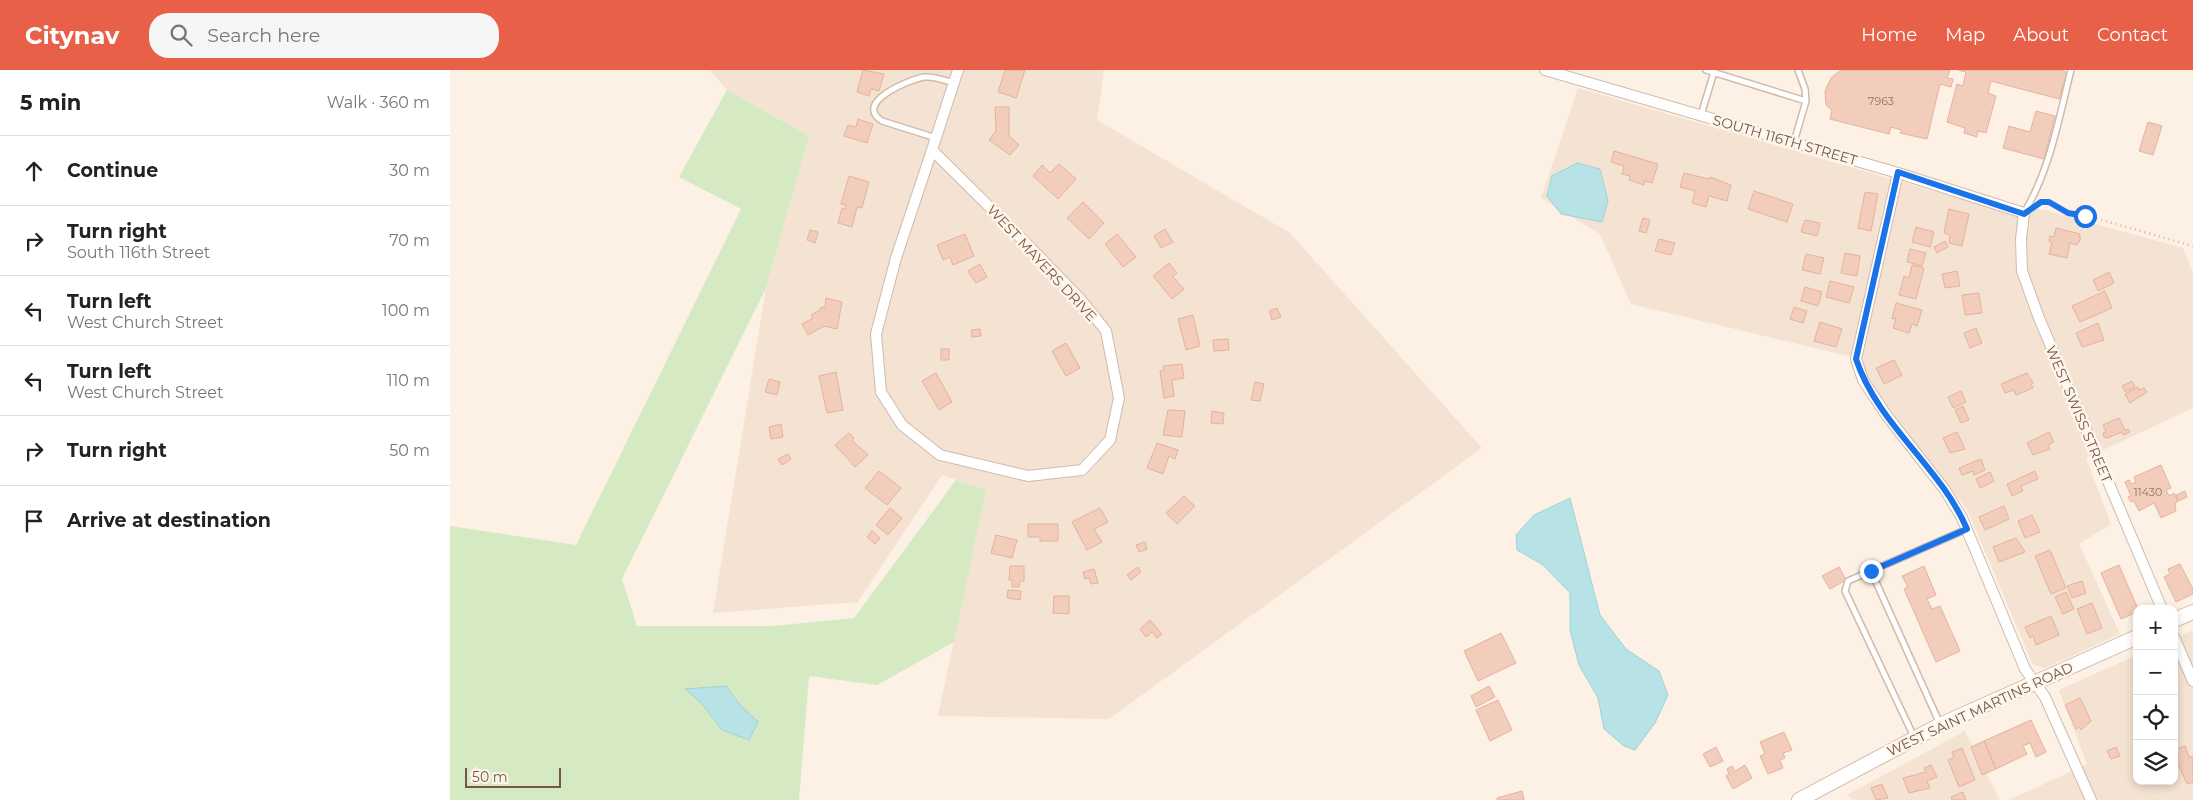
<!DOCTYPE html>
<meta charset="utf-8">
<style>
:root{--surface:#fff;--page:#f6f6f6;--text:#222;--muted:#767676;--line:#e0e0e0;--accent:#e86048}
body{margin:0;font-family:Montserrat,sans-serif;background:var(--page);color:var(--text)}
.controls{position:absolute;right:15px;bottom:15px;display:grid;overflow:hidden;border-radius:10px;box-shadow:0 2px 8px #0003}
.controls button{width:45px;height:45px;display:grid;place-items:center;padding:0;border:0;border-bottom:1px solid var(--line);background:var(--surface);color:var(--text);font:25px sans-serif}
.scale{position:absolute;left:15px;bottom:12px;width:96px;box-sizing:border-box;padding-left:5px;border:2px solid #755649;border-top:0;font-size:14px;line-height:18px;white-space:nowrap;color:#755649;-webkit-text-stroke:4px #fff6eb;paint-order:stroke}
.stop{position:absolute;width:15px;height:15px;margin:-11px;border:4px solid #1a73e8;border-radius:50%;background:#fff}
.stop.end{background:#1a73e8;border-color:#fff;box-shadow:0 1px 5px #0008}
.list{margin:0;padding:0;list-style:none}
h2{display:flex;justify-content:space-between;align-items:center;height:65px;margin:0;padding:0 20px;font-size:21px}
h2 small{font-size:16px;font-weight:400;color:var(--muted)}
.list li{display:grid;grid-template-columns:32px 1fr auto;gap:15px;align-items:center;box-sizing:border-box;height:70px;padding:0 20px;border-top:1px solid var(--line)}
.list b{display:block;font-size:19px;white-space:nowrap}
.list p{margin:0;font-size:16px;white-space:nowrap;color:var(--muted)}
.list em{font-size:16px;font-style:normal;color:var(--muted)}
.icon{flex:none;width:28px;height:28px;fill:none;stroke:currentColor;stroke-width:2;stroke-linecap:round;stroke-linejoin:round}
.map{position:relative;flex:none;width:1743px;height:730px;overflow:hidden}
header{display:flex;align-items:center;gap:30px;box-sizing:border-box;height:70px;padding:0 25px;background:var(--accent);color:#fff}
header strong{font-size:24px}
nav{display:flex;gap:28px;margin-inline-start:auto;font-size:18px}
.search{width:350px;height:45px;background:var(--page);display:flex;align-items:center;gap:12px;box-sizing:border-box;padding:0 18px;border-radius:20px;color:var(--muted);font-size:19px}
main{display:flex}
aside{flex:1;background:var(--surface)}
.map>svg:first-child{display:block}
</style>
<header>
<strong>Citynav</strong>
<div class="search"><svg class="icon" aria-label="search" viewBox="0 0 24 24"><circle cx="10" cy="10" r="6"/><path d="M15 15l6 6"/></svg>Search here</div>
<nav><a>Home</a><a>Map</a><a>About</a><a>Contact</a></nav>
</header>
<main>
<aside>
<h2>5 min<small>Walk · 360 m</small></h2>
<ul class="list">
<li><svg class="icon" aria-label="ahead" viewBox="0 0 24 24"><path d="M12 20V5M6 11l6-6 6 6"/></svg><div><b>Continue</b></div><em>30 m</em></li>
<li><svg class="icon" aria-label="right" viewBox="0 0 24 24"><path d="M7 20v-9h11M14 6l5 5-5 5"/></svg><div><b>Turn right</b><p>South 116th Street</p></div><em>70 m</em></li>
<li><svg class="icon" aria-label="left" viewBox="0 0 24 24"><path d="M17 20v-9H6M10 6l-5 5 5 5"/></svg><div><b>Turn left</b><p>West Church Street</p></div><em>100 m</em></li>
<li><svg class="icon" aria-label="left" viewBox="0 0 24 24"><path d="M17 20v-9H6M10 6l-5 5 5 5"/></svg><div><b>Turn left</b><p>West Church Street</p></div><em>110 m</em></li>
<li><svg class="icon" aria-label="right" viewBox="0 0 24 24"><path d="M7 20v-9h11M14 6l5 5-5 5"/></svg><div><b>Turn right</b></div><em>50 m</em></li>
<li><svg class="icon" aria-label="arrive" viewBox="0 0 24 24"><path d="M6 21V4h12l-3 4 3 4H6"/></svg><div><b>Arrive at destination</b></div></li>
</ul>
</aside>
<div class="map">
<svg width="1743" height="730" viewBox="0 0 1743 730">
<rect width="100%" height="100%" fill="#fcf1e4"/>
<!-- residential -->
<path fill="#f4e2d2" d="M260,0H654L647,50L840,163L1032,378L659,649L488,646L536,420L492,405L408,532L263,543L316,218L359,66L277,20Z
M1128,18L1528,134L1595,140L1733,178L1743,203V338L1636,388L1661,454L1629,474L1670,564L1595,598L1583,595L1518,441L1443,344L1416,306L1411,289L1181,234L1150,164L1091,128Z
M1743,560V730H1559L1637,694L1609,620L1687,585V711H1724V569Z
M1515,661L1550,730H1404L1397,725Z"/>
<!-- green -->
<path fill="#d5eac2" d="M277,20L359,66L316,218L172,509L187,556H323L404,548L506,410L536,420L504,572L427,615L359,606L349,730H0V456L126,475L291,139L229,107Z"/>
<!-- water -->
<path fill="#b8e3e6" stroke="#9ed3d8" d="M1127,93L1150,99L1158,131L1152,152L1111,144L1097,126L1102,106Z
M1120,428L1150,545L1176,579L1209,601L1218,625L1205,653L1185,680L1174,676L1154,659L1148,628L1129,595L1120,560V523L1093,495L1067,480L1066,465L1084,445Z
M276,616L290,635L308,652L299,670L272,660L251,633L235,619Z"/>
<!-- building -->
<path fill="#f2cdbb" stroke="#e5b29c" d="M413,0L434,4L429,21L421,19L419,26L407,22Z
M555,0H575L566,28L548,22Z
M1391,0H1500L1497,8L1503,9L1501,17L1490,14L1477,69L1450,63L1452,60L1441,57L1439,64L1380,49L1382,40L1376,35L1375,21L1381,8Z
M1508,0H1612L1617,3L1609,29L1541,11L1538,23L1546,26L1536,63L1528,61L1527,67L1514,63L1515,58L1497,52L1507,14L1513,16L1516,2Z
M545,37H559V66L569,75L560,85L539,70L546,61Z
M1586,41L1605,46L1594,89L1553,78L1559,56L1580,62Z
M408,49L423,54L417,73L394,66L398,55L406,57Z
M1698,52L1712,56L1703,85L1689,81Z
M1164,81L1208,94L1202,113L1195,111L1194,115L1179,110L1180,106L1172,104L1174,96L1161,92Z
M609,94L626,109L608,129L583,106L592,95L600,103Z
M1234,103L1259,109L1260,107L1281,115L1277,131L1259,126L1256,137L1242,133L1245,121L1230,117Z
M399,106L419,112L412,138L407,137L402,157L388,153L392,138L395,139L396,135L391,134Z
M1304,121L1343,134L1337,152L1298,139Z
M1415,122L1428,124L1421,161L1408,158Z
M633,132L654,153L639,169L617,148Z
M1499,139L1519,144L1512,176L1499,173L1500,165L1494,163Z
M1193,148L1200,150L1196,163L1189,161Z
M1355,150L1370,153L1367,166L1351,162Z
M1466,157L1484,162L1480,177L1462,172Z
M1606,158L1630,164L1629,167L1631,168L1627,175L1620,173L1617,188L1599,184L1602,172L1599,171L1600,166L1604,167Z
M715,159L723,172L711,178L704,166Z
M360,160L368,162L365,173L357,170Z
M515,164L524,186L503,195L500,187L493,190L487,175Z
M667,164L686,187L673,197L655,174Z
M1209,169L1225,173L1221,185L1205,181Z
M1495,171L1498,177L1487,183L1484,177Z
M1460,179L1476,183L1472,196L1457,192Z
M1395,183L1410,186L1407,206L1391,203Z
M1356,184L1374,188L1370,204L1352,200Z
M719,193L727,203L723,207L734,219L722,229L703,206Z
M530,194L537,207L526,213L518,201Z
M1462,195L1474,198L1466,229L1449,225L1454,206L1459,208Z
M1507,201L1510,216L1495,218L1492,204Z
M1659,202L1664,213L1648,221L1643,210Z
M1380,211L1404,217L1399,233L1376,227Z
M1355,217L1372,222L1368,236L1351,231Z
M1655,221L1662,238L1630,252L1622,236Z
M1529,223L1532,243L1515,245L1512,225Z
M376,228L392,232L387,259L374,256L358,265L352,254L363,248L361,245L370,240L371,237L375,238Z
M1446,233L1472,240L1467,256L1462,254L1459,263L1443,258L1446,248L1442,249Z
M1344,237L1357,241L1353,253L1340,249Z
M827,238L831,247L822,250L819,241Z
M743,245L750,276L736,280L728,249Z
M1370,252L1392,259L1386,277L1364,271Z
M1648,253L1654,270L1632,277L1626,263Z
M1526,258L1532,273L1520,278L1514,263Z
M530,259L531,266L522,267L521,260Z
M778,269L779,280L764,281L763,270Z
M616,273L630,298L616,306L602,281Z
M491,279H499V290H491Z
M1444,290L1452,305L1434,314L1426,298Z
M732,294L734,308L722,310L724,326L714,328L710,301L714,300L713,296Z
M386,302L393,340L377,343L369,306Z
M486,303L502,332L489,340L472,311Z
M1577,303L1583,313L1581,314L1583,318L1566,325L1564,320L1555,323L1551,314Z
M319,309L330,312L327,325L315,322Z
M1682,311L1685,317L1675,322L1672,316Z
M805,312L814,314L810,331L801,330Z
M1688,317L1689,320L1694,318L1697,322L1680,333L1675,324Z
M1511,321L1516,332L1503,338L1498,327Z
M1513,336L1519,350L1511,353L1505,340Z
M718,340L735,341L732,367L713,365Z
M762,341L774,343L773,354L761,353Z
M1669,348L1675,360L1678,359L1680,362L1673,365L1672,362L1657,368L1654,367L1653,363L1656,362L1653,355Z
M331,354L333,367L321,369L319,357Z
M1507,362L1515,379L1500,383L1493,368Z
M1599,362L1604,372L1598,375L1600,379L1583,385L1577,373Z
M399,363L404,368L402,370L418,385L405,397L385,375Z
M707,373L728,380L725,389L719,386L713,404L697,398Z
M338,384L341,389L332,395L328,389Z
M1531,389L1535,400L1524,405L1523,401L1512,405L1509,398Z
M1711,395L1721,418L1716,420L1719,426L1724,423L1728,431L1725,433L1726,441L1711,448L1704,433L1689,441L1684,431L1681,432L1678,427L1681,426L1675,412L1679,410L1681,414L1686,412L1684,407Z
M429,401L451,418L437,435L415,418Z
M1585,401L1588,409L1571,416L1573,421L1562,426L1557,414Z
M1540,402L1544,411L1530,418L1526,409Z
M1735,421L1737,427L1728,431L1726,425Z
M734,426L745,436L727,454L716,443Z
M1554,436L1559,449L1535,460L1529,447Z
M440,438L452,448L438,465L426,455Z
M650,438L658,452L644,459L652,472L637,480L622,452Z
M1582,445L1590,462L1575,468L1568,451Z
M578,454H608V471H590V467H578Z
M422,461L430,468L425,474L417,467Z
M546,465L567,470L562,488L541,483Z
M1566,468L1575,482L1549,492L1543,477Z
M695,472L697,479L689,482L686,475Z
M1600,480L1616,518L1601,524L1585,486Z
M1730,494L1743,519V524L1726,532L1714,507L1720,504L1718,499Z
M1669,495L1688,539L1687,542L1671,549L1651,503Z
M560,496H574V511H570L569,517H562V510H559Z
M1474,496L1486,525L1477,529L1482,539L1490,536L1510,581L1486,592L1454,519L1458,517L1452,506Z
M688,497L691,502L681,510L677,505Z
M1389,497L1396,510L1380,519L1372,506Z
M644,499L648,513L641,514L639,508L635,509L633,502Z
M1632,511L1636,523L1622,528L1617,516Z
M558,520L571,521L570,530L557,528Z
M1616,522L1624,539L1613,544L1605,527Z
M604,526H619V544L603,543Z
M1642,533L1652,558L1637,564L1627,539Z
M1601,546L1609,565L1586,575L1583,566L1580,568L1575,557Z
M700,550L712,564L707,568L702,562L696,567L690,559Z
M1051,563L1066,593L1028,611L1014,581Z
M1039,616L1045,627L1026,637L1021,626Z
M1630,628L1641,651L1631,660L1629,657L1626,659L1615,635Z
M1048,630L1062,660L1040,671L1026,640Z
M1581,650L1596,682L1586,687L1580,673L1573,676L1577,684L1546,699L1534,671Z
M1334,662L1342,680L1333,683L1335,688L1330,690L1333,698L1318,704L1310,686L1315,684L1310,672Z
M1534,671L1546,699L1532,705L1521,677Z
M1735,676L1739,687H1743V712L1737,714L1724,685V680Z
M1266,677L1273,691L1260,697L1253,684Z
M1666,677L1670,686L1661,689L1657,681Z
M1512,678L1525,710L1509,717L1498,690L1504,687L1502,682Z
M1295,695L1302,708L1283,719L1276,706L1279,704L1277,699L1282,696L1285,701Z
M1481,695L1487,707L1477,711L1480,718L1459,723L1453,708L1476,702L1474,698Z
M1432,714L1438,728L1426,730L1421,718Z
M1072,721L1074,730H1047V728Z
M1513,722L1516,730H1502L1501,727Z"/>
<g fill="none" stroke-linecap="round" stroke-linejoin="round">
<defs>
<path id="lane" d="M1256,0L1356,31
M1251,45L1264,2
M486,68L432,51C403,33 458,10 474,7C484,6 494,10 504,13
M1344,72L1356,31L1355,19L1348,0
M1574,143C1600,100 1609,48 1621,0
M1421,501L1490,654
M1464,667L1395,521L1398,511L1517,459"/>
<path id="street" d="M1095,0L1448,103L1574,143L1571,169L1572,201L1589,248L1712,539
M482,80L579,176L632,231L656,261L669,328L660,370L632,400L578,406L490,385L452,355L431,322L426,264L446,188Z
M482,80L508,0
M1448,103L1406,289L1413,310L1437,346L1495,420L1512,448L1575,599L1595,627L1641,730
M1724,567L1743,611"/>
<path id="secondary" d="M1724,550L1743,542
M1349,730L1490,655L1687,567"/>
</defs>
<!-- lane casing -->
<use href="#lane" stroke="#d0baad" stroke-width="8"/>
<!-- street casing -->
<use href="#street" stroke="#d0baad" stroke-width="12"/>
<!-- secondary casing -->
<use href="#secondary" stroke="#d3baaa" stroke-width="16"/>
<!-- path -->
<path stroke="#d7b09e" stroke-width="2.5" stroke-dasharray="1 4" stroke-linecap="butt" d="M1590,133L1599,132L1618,143L1635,145L1743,176"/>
<!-- lane -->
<use href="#lane" stroke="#fff" stroke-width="5"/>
<!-- street -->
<use href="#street" stroke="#fff" stroke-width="10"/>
<!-- secondary -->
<use href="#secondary" stroke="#fff" stroke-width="14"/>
</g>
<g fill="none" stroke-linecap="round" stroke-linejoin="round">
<!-- route -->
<path stroke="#1a73e8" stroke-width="6" d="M1421,501L1517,459C1490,396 1428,355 1406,289L1448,102L1574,144L1591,132H1599L1618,143L1635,146"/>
</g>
<g text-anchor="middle" stroke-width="5" stroke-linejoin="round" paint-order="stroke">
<!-- number labels -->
<g font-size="11" fill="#947466">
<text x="1431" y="35">7963</text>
<text x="1698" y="426">11430</text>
</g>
<!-- street labels -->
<g font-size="14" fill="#755649" stroke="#fff6eb">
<text transform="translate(1335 70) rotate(16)" y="5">SOUTH 116TH STREET</text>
<text transform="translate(592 193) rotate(47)" y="5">WEST MAYERS DRIVE</text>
<text transform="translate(1629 344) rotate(67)" y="5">WEST SWISS STREET</text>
<text transform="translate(1530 639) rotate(-25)" y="5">WEST SAINT MARTINS ROAD</text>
</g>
</g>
</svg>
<div class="controls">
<button>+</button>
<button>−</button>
<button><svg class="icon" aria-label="locate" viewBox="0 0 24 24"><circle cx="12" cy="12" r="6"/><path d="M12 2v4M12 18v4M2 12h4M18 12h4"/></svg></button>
<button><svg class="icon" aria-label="layers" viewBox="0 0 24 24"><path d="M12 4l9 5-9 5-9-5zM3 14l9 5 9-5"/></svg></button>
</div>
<div class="scale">50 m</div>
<div class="stop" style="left:1635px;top:146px"></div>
<div class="stop end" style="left:1421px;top:501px"></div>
</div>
</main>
